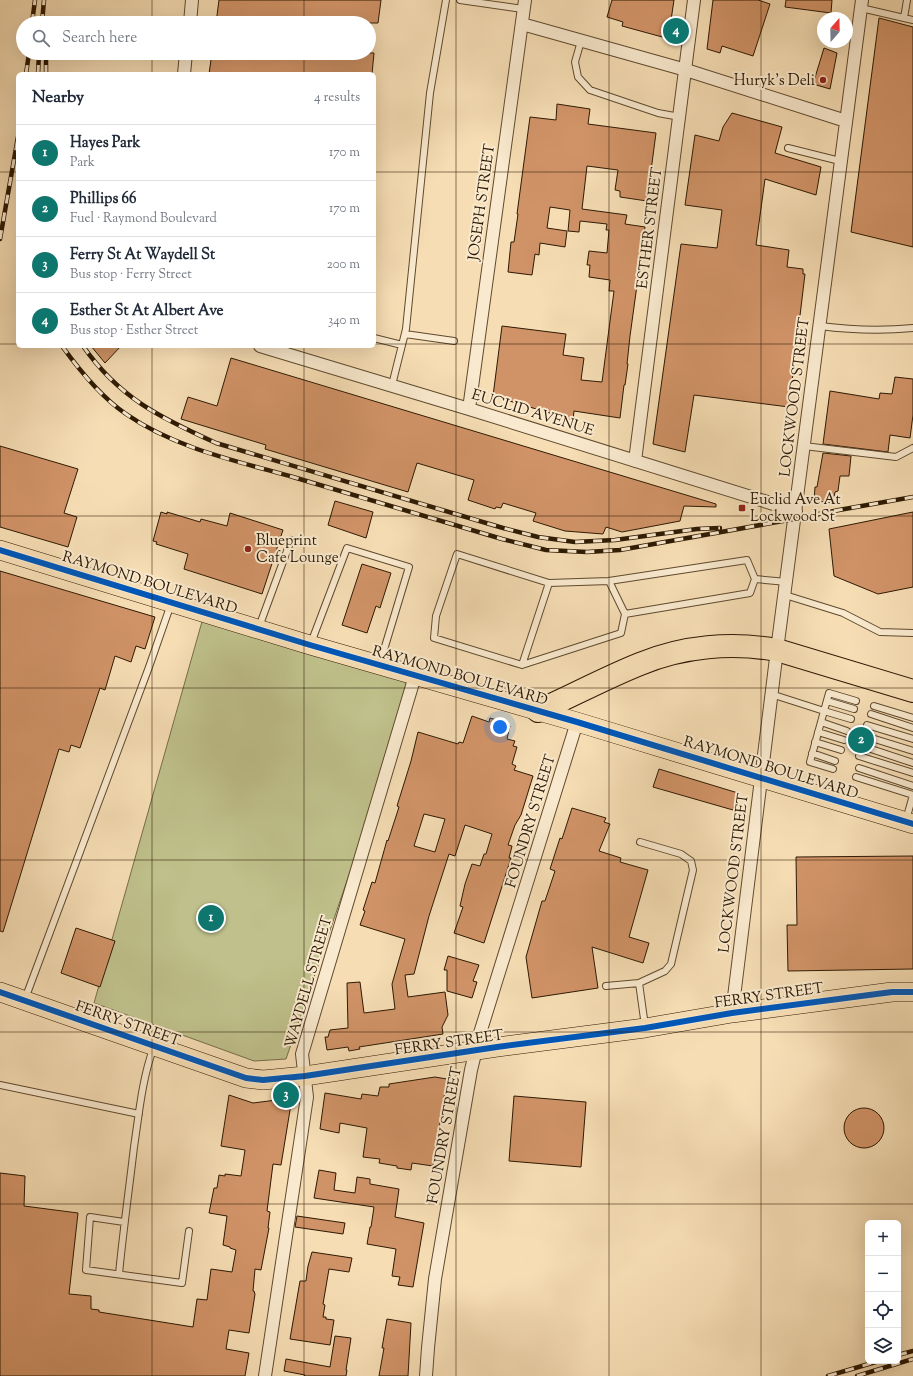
<!DOCTYPE html>
<meta charset="utf-8">
<style>
:root{--surface:#fff;--page:#f2f2f3;--text:#1f2937;--muted:#747a83;--line:#e0e1e3;--accent:#0f766e}
body{margin:0;font-family:"Sorts Mill Goudy",serif;background:var(--page);color:var(--text)}
.controls{position:absolute;right:12px;bottom:12px;display:grid;overflow:hidden;border-radius:6px;box-shadow:0 4px 16px #0002}
.controls button{width:36px;height:36px;display:grid;place-items:center;padding:0;border:0;border-bottom:1px solid var(--line);background:var(--surface);color:var(--text);font:20px sans-serif}
.compass{position:absolute;left:817px;top:12px;width:36px;height:36px;border-radius:50%;background:var(--surface);box-shadow:0 4px 16px #0002;rotate:20deg}
.you{position:absolute;left:500px;top:727px;width:14px;height:14px;margin:-10px;border:3px solid #fff;border-radius:50%;background:#1a73e8;box-shadow:0 0 0 6px #1a73e833}
.badge{display:grid;place-items:center;width:26px;height:26px;border-radius:50%;background:var(--accent);color:#fff;font-size:13px;font-weight:700}
.pin{position:absolute;translate:-50% -50%;border:2px solid #fff;box-shadow:0 1px 4px #0006}
.list{margin:0;padding:0;list-style:none}
h2{display:flex;justify-content:space-between;align-items:center;height:52px;margin:0;padding:0 16px;font-size:17px}
h2 small{font-size:13px;font-weight:400;color:var(--muted)}
.list li{display:grid;grid-template-columns:26px 1fr auto;gap:12px;align-items:center;box-sizing:border-box;height:56px;padding:0 16px;border-top:1px solid var(--line)}
.list b{display:block;font-size:15px;white-space:nowrap}
.list p{margin:0;font-size:13px;white-space:nowrap;color:var(--muted)}
.list em{font-size:13px;font-style:normal;color:var(--muted)}
.icon{flex:none;width:22px;height:22px;fill:none;stroke:currentColor;stroke-width:2;stroke-linecap:round;stroke-linejoin:round}
.map{position:relative;flex:none;width:913px;height:1376px;overflow:hidden}
.search{position:absolute;background:var(--surface);box-shadow:0 4px 16px #0002;left:16px;top:16px;width:360px;height:44px;display:flex;align-items:center;gap:10px;box-sizing:border-box;padding:0 14px;border-radius:22px;color:var(--muted);font-size:15px}
.panel{position:absolute;background:var(--surface);box-shadow:0 4px 16px #0002;left:16px;top:72px;width:360px;height:276px;border-radius:6px}
.map>svg:first-child{display:block}
</style>
<div class="map">
<svg width="913" height="1376" viewBox="0 0 913 1376">
<rect width="100%" height="100%" fill="#f6ddb4"/>
<filter id="stains"><feTurbulence type="fractalNoise" baseFrequency=".005" numOctaves="4"/><feColorMatrix values="0 0 0 0 .2 0 0 0 0 .09 0 0 0 0 .02 0 0 0 .5 -.17"/></filter>
<radialGradient id="worn" r=".72"><stop offset=".6" stop-color="#630" stop-opacity="0"/><stop offset="1" stop-color="#630" stop-opacity=".3"/></radialGradient>
<!-- green -->
<path fill="#bfc08b" stroke="#766c47" d="M205,611L416,679L286,1059L254,1061L94,1003Z"/>
<!-- building -->
<path fill="#d09367" stroke="#2d1903" fill-rule="evenodd" d="M219,0H381L378,23H216Z
M612,0H674L670,27L666,38L622,26L623,22L607,17Z
M713,0H758L770,4L753,56L722,46L720,53L707,49Z
M786,0H832L831,13L785,7Z
M879,18L913,27V247L851,232Z
M824,48L837,53L830,89L813,84Z
M212,53H374L372,74H209Z
M557,104L590,109L588,124L656,133L647,201L620,197V191L615,190L618,170L587,166L582,209L627,215L625,224L645,227L630,336L627,364H628L625,385H624L620,418L574,411L573,420L493,396L502,326L566,334L563,355L584,358L581,380L602,382L614,291H609L610,280L589,277L590,265H587L589,251L607,253L609,230H606L607,224L580,221L579,232L568,231L570,210L550,207L547,228L567,231L565,247L540,243L539,255L535,254L532,275L508,272L511,242H514L518,214H517L530,117L556,120Z
M732,113L782,127L775,153L821,167L816,195L765,179L756,245L789,250L787,267L803,269V274H805L789,407L694,395L685,452L653,444L681,244L717,248L722,210L685,205L695,135L719,141L723,127Z
M91,346H121L105,363Z
M231,358L716,504V507L684,506L680,521L622,532L606,527L603,534L565,531L533,521L536,513L503,503L501,508L496,507L495,509L468,500L474,480L417,463L408,492L265,449L266,445L181,419L188,397L217,406Z
M895,377L913,379V415L910,438L890,435L888,452L823,444L830,391L879,399L880,393L892,394Z
M0,446L78,469L64,513L77,517L68,547L0,527Z
M823,453L851,456L849,476H840L838,491L835,492L833,503L814,501L815,487H817Z
M335,501L373,512L366,538L328,525Z
M161,512L167,514V512L200,522L201,519L227,526L230,513L283,530L262,594L184,569L188,554L156,544L157,542L153,541Z
M913,512V587L878,594L834,576L829,529Z
M362,564L391,573L380,608L376,606L367,633L342,625Z
M0,571L155,617L145,649L136,646L131,662L115,656L105,690L100,688L80,748L71,745L69,752L59,749L3,932L0,931Z
M472,716L489,722L490,718L507,723L506,725L510,726L507,739L515,741L513,746L517,747L512,764L516,766L514,770L533,776L521,815L515,825L508,845L512,846L509,858H511L484,943L454,933L463,907L460,906L465,884L472,864L480,866L484,854H486L492,834L465,825L455,856L449,854L429,916L414,974L405,975L408,997L445,992L448,1015L442,1027L443,1034L359,1047L360,1049L349,1051L348,1047L327,1050L325,1037H328L330,1030L348,1028L347,983L360,982L364,1013L395,1009L392,984L405,939L360,925L365,911L363,910L372,882L375,883L387,840L388,841L399,807L397,806L411,761L418,732L458,744L459,742L463,743ZM424,814L445,819L435,852L414,846Z
M659,769L738,793L733,810L653,787Z
M572,808L606,818L604,822L610,824L599,851L621,858L620,862L648,870L629,937L649,943L643,963L592,947L598,988L532,998L526,957L542,901H545L555,871L550,869L560,838L562,839Z
M913,856V969L788,971L787,925H797L796,857Z
M76,928L115,941L100,987L61,973Z
M448,956L479,965L473,981L477,982L472,998L447,991V970H444Z
M435,1077L447,1079L433,1166L412,1163L411,1170L397,1168V1166L379,1163L380,1159L363,1157L367,1128L340,1123L339,1133L320,1129L325,1093L361,1099L362,1094L378,1096L380,1087H389V1084Z
M229,1095L253,1103L292,1098L281,1165L273,1164L267,1211L270,1212L268,1228H269L261,1270L255,1269L253,1291H254L255,1294L249,1333L229,1330L226,1349L249,1353L245,1376H0V1173L25,1176L24,1206L78,1213L69,1294L91,1296V1309L99,1310V1312L193,1327L197,1299L207,1300L211,1269L232,1272L236,1250L230,1248V1247L223,1245L227,1216L209,1213L214,1188H217L219,1175L225,1176V1174L241,1176L245,1150L221,1146Z
M514,1096L586,1102L581,1167L509,1161Z
M844 1128a20 20 0 1 1 40 0a20 20 0 1 1-40 0Z
M319,1170L336,1173L334,1190L355,1193L357,1177L370,1179V1184L399,1189L395,1217L424,1223L413,1287L398,1285L400,1277L392,1276L396,1249L367,1244L370,1227H371L374,1207L314,1198Z
M297,1216L345,1223L343,1234L295,1227Z
M312,1252L352,1258L349,1272L329,1269L323,1304L325,1305L323,1317H326V1319L334,1320L330,1345L290,1339L300,1281H306L308,1266Z
M387,1319L411,1323L408,1376H379L384,1348H382Z
M335,1336L351,1338L346,1370H347L346,1376H304L305,1375L284,1371L286,1359L330,1367Z"/>
<g fill="none" stroke-linecap="round" stroke-linejoin="round">
<defs>
<path id="service" d="M460,0L523,9
M861,8L904,18L907,0
M904,18L913,20
M581,41L575,62L578,77L590,90L658,113L680,117
M788,148L840,161
M820,326C851,330 882,331 913,328
M405,334L454,341
M374,338L402,345
M392,385L406,329L430,93L446,0
M804,446L896,457L913,448
M755,579L747,560L609,581L549,583L457,554L436,616L434,638L522,665L621,633L625,614L750,593L755,579L787,582
M609,581L625,614
M785,595L843,613L880,632L913,633
M259,627L291,540
M311,643L347,548L409,567L380,663
M522,665L549,583
M771,694L824,711L810,762L833,769
M827,701L854,709
M874,706L913,718
M871,714L913,728
M851,719L824,711L829,693L856,701
M821,722L847,731
M867,725L913,739
M818,732L844,740
M865,736L913,751
M815,742L841,750
M862,746L913,763
M812,753L835,761
M859,756L913,773
M859,768L913,786
M856,777L913,795L906,820
M640,842L681,854L691,861L693,870L671,964L665,971L639,983L645,1026
M606,986L639,983
M25,999L149,667L171,604
M0,1085L139,1114
M124,1222L90,1217L86,1270L182,1283L189,1231
M119,1274C123,1232 129,1190 134,1147C139,1114 142,1080 153,1049"/>
<path id="minor" d="M190,23L192,0
M522,24L686,70L846,121
M184,74L186,53
M260,346L469,409L796,511
M469,409L525,0
M635,461L694,0
M732,1013L777,650L862,0
M265,1376L307,1097L302,1054L415,676
M426,1376L428,1348L435,1279L471,1070L480,1033L577,722"/>
<path id="primary" d="M0,550L310,645L577,722L913,824
M0,992L246,1078L263,1080L305,1076L497,1047L645,1028L732,1013L892,992H913"/>
<path id="motorway" d="M538,711C572,696 605,678 640,664C683,646 732,642 777,650L913,691"/>
</defs>
<!-- service casing -->
<use href="#service" stroke="#5f4a2f" stroke-width="8"/>
<!-- minor casing -->
<use href="#minor" stroke="#5f4a2f" stroke-width="14"/>
<!-- primary casing -->
<use href="#primary" stroke="#2d1903" stroke-width="20"/>
<!-- motorway casing -->
<use href="#motorway" stroke="#2d1903" stroke-width="24"/>
<!-- service -->
<use href="#service" stroke="#f9e9ce" stroke-width="6"/>
<!-- minor -->
<use href="#minor" stroke="#f9e9ce" stroke-width="12"/>
<!-- primary -->
<use href="#primary" stroke="#f6ddb4" stroke-width="19"/>
<!-- motorway -->
<use href="#motorway" stroke="#f6ddb4" stroke-width="22"/>
<defs>
<path id="rail" d="M32,23L35,0
M42,23L44,0
M26,74L29,53
M38,74L39,53
M46,74V53
M0,239L18,137
M62,346C80,371 101,397 126,414C175,448 236,461 293,477C362,498 432,518 502,539L546,550L587,552L620,550L794,519L839,510L913,497
M83,346C119,398 161,418 216,443L503,528L538,537L575,542L615,540L697,529L720,528
M898,1355L913,1351
M828,1376L879,1361
M857,1376L913,1359"/>
</defs>
<!-- rail casing -->
<use href="#rail" stroke="#2d1903" stroke-width="4.5"/>
<!-- rail -->
<use href="#rail" stroke="#f9e9ce" stroke-width="3" stroke-dasharray="9" stroke-linecap="butt"/>
<defs>
<path id="cycleway" d="M0,550L310,645L577,722L913,824
M0,992L246,1078L263,1080L305,1076L497,1047L645,1028L732,1013L892,992H913"/>
</defs>
<!-- cycleway casing -->
<use href="#cycleway" stroke="#f9e9ce" stroke-width="8"/>
<!-- cycleway -->
<use href="#cycleway" stroke="#0057b8" stroke-width="6"/>
</g>
<!-- grid -->
<path fill="none" stroke="#2d1903" stroke-width="1" stroke-opacity="0.55" d="M152,0V23M304,0V23M456,0V1376M609,0V1376M761,0V1376M152,53V74M304,53V74M0,172H18M374,172H913M0,344H18M374,344H913M152,346V1376M304,346V1376M0,516H913M0,688H913M0,860H913M0,1032H913M0,1204H913"/>
<!-- markers -->
<g fill="#8f2418" stroke="#f9e9ce" stroke-width="1.5">
<circle cx="823" cy="80" r="4"/>
<rect x="738" y="504" width="8" height="8" rx="2"/>
<circle cx="248" cy="549" r="4"/>
</g>
<g text-anchor="middle" stroke-width="4" stroke-linejoin="round" paint-order="stroke">
<!-- poi labels -->
<g font-size="15" fill="#2d1903" stroke="#f9e9ce" text-anchor="start">
<text x="815" y="85" text-anchor="end">Huryk's Deli</text>
<text x="750" y="504">Euclid Ave At<tspan x="750" dy="17">Lockwood St</tspan></text>
<text x="256" y="545">Blueprint<tspan x="256" dy="17">Cafe Lounge</tspan></text>
</g>
<!-- street labels -->
<g font-size="15" fill="#2d1903" stroke="#f9e9ce">
<text transform="translate(481 202) rotate(-82)" y="5">JOSEPH STREET</text>
<text transform="translate(649 228) rotate(-83)" y="5">ESTHER STREET</text>
<text transform="translate(794 397) rotate(-83)" y="5">LOCKWOOD STREET</text>
<text transform="translate(533 412) rotate(17)" y="5">EUCLID AVENUE</text>
<text transform="translate(150 582) rotate(17)" y="5">RAYMOND BOULEVARD</text>
<text transform="translate(460 675) rotate(16)" y="5">RAYMOND BOULEVARD</text>
<text transform="translate(771 767) rotate(17)" y="5">RAYMOND BOULEVARD</text>
<text transform="translate(530 821) rotate(-73)" y="5">FOUNDRY STREET</text>
<text transform="translate(733 873) rotate(-83)" y="5">LOCKWOOD STREET</text>
<text transform="translate(308 982) rotate(-74)" y="5">WAYDELL STREET</text>
<text transform="translate(769 995) rotate(-8)" y="5">FERRY STREET</text>
<text transform="translate(128 1023) rotate(19)" y="5">FERRY STREET</text>
<text transform="translate(449 1042) rotate(-8)" y="5">FERRY STREET</text>
<text transform="translate(444 1135) rotate(-80)" y="5">FOUNDRY STREET</text>
</g>
</g>
<rect width="100%" height="100%" filter="url(#stains)"/>
<rect width="100%" height="100%" fill="url(#worn)"/>
</svg>
<div class="controls">
<button>+</button>
<button>−</button>
<button><svg class="icon" aria-label="locate" viewBox="0 0 24 24"><circle cx="12" cy="12" r="6"/><path d="M12 2v4M12 18v4M2 12h4M18 12h4"/></svg></button>
<button><svg class="icon" aria-label="layers" viewBox="0 0 24 24"><path d="M12 4l9 5-9 5-9-5zM3 14l9 5 9-5"/></svg></button>
</div>
<svg class="compass" viewBox="-18 -18 36 36"><path d="M0-13l5 13h-10z" fill="#e53935"/><path d="M0 13l5-13h-10z" fill="#747a83"/></svg>
<div class="you"></div>
<div class="pin badge" style="left:211px;top:918px">1</div>
<div class="pin badge" style="left:861px;top:740px">2</div>
<div class="pin badge" style="left:286px;top:1095px">3</div>
<div class="pin badge" style="left:676px;top:31px">4</div>
<div class="search"><svg class="icon" aria-label="search" viewBox="0 0 24 24"><circle cx="10" cy="10" r="6"/><path d="M15 15l6 6"/></svg>Search here</div>
<section class="panel">
<h2>Nearby<small>4 results</small></h2>
<ul class="list">
<li><span class="badge">1</span><div><b>Hayes Park</b><p>Park</p></div><em>170 m</em></li>
<li><span class="badge">2</span><div><b>Phillips 66</b><p>Fuel · Raymond Boulevard</p></div><em>170 m</em></li>
<li><span class="badge">3</span><div><b>Ferry St At Waydell St</b><p>Bus stop · Ferry Street</p></div><em>200 m</em></li>
<li><span class="badge">4</span><div><b>Esther St At Albert Ave</b><p>Bus stop · Esther Street</p></div><em>340 m</em></li>
</ul>
</section>
</div>
